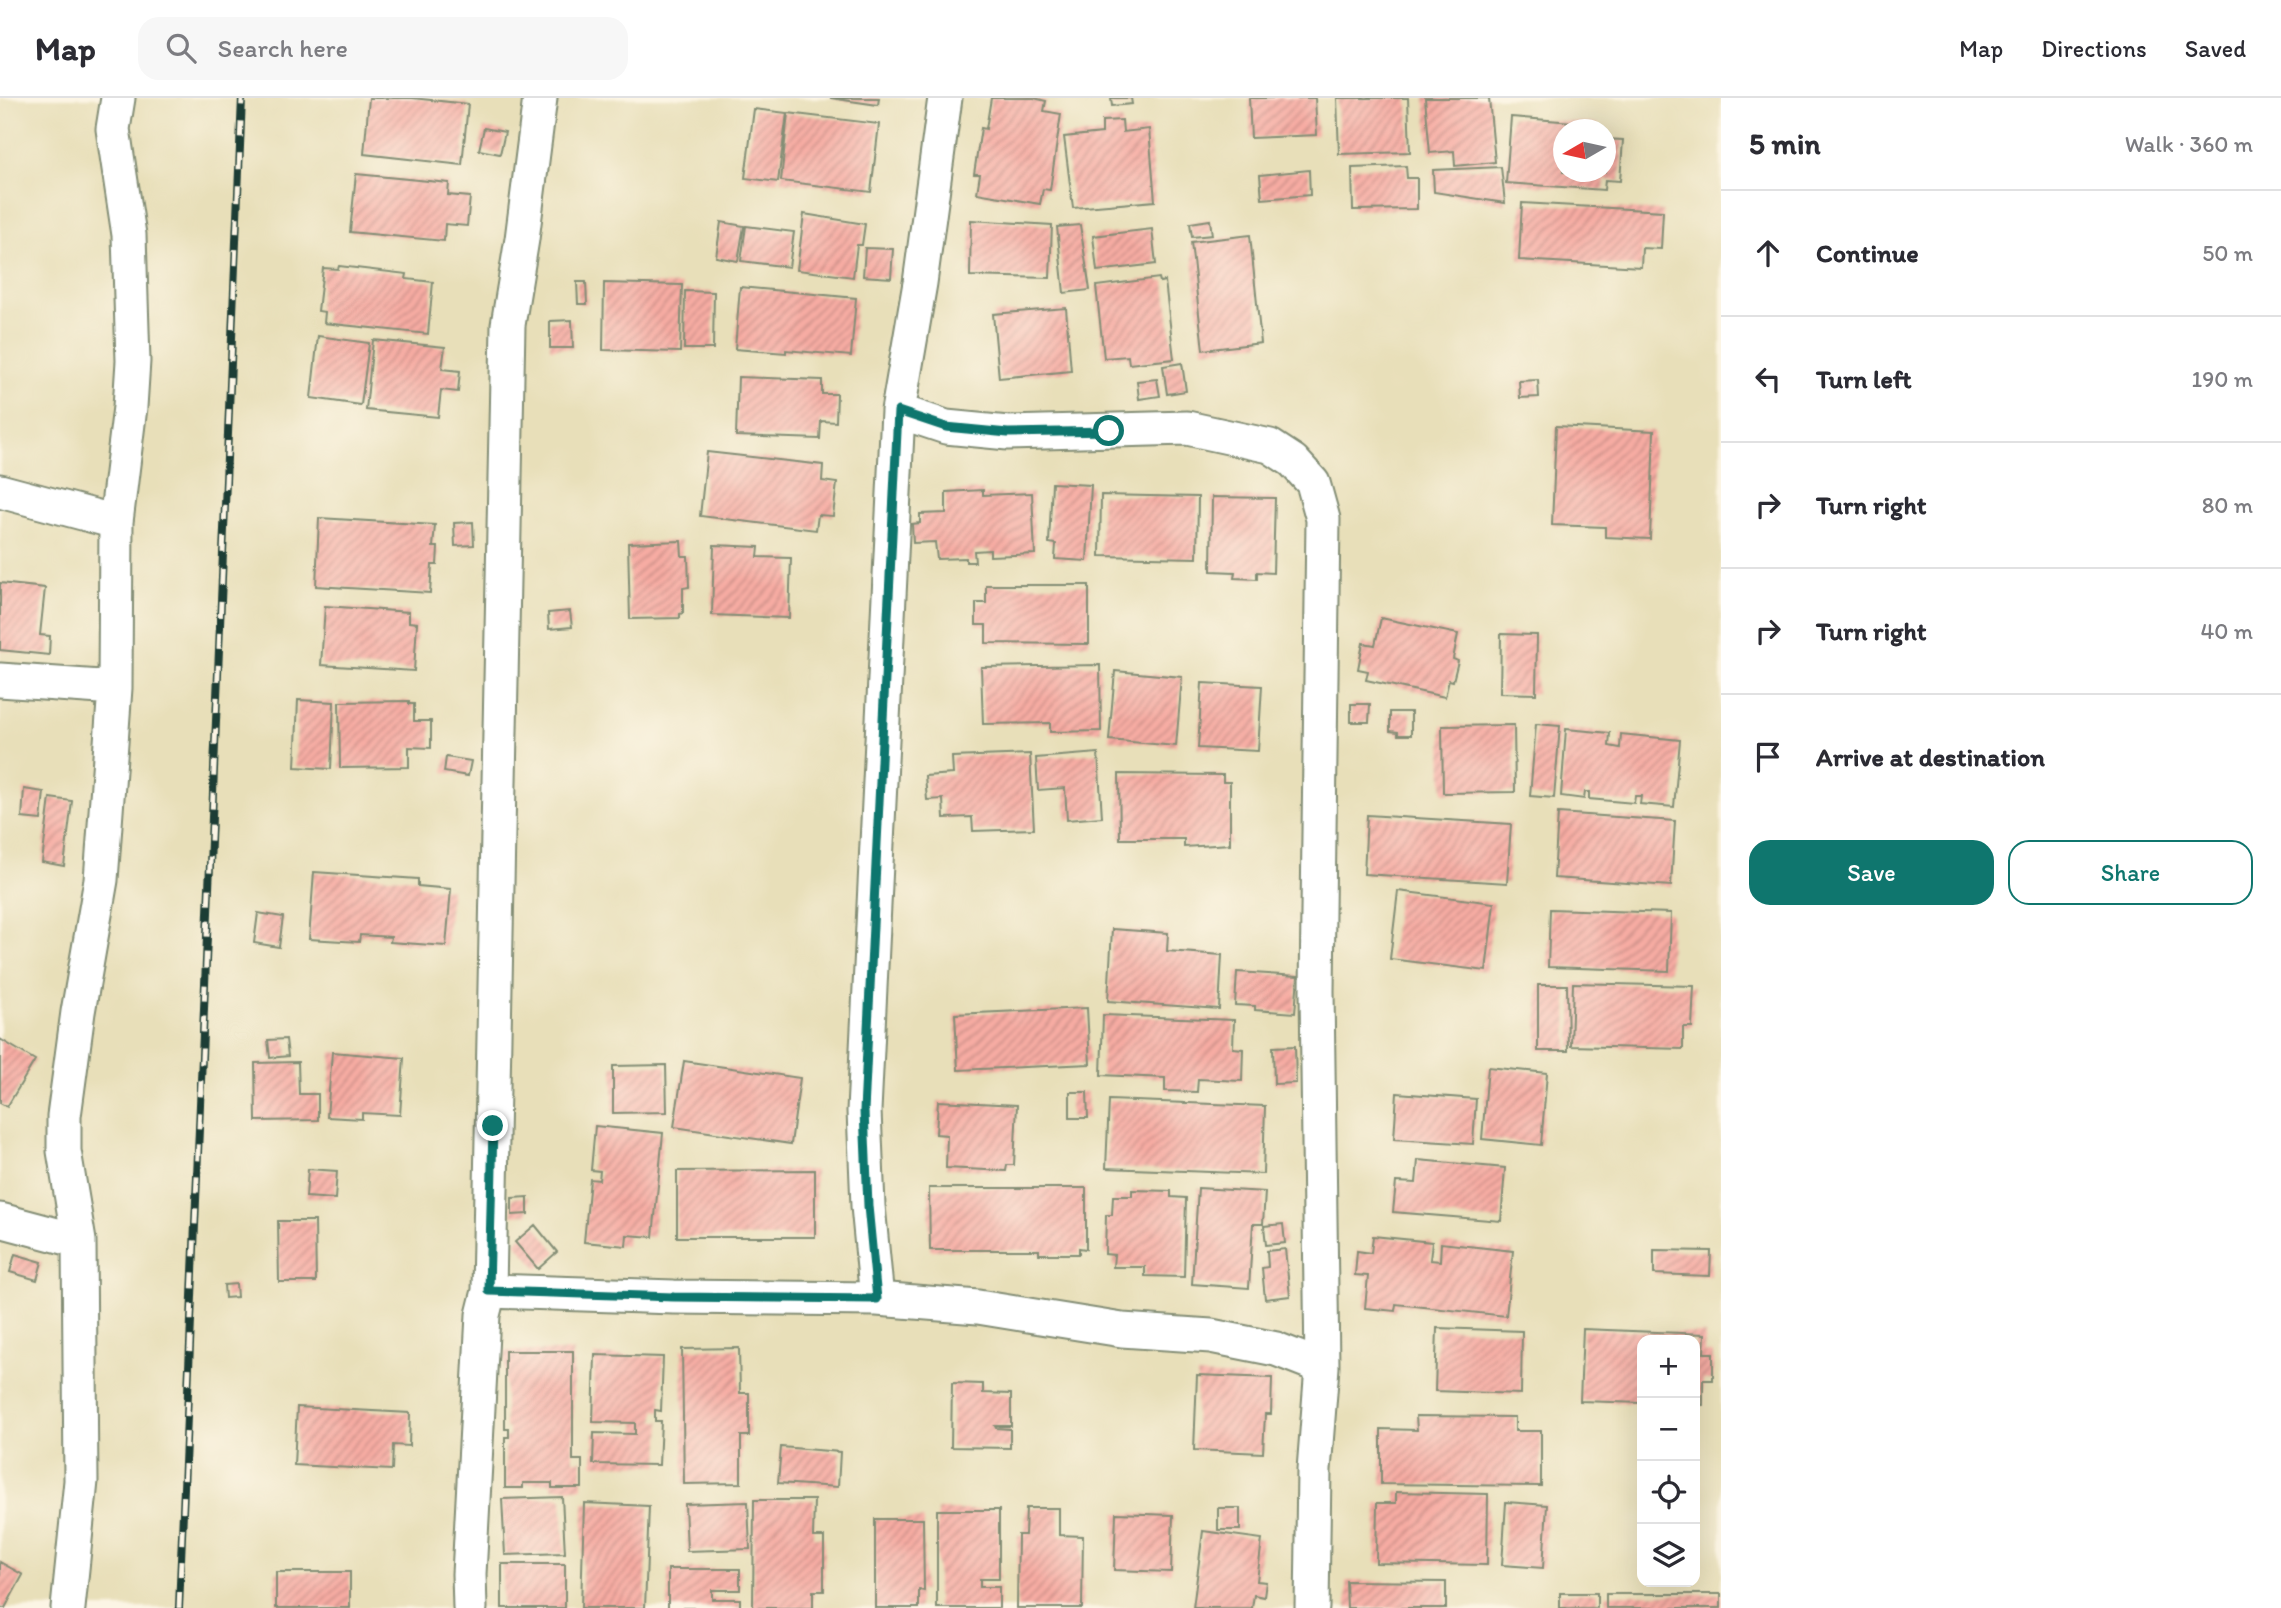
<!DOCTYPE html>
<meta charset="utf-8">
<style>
:root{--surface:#fff;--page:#f7f7f7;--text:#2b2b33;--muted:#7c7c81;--line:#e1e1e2;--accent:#0f766e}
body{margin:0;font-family:Itim,sans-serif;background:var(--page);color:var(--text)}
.controls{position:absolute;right:21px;bottom:21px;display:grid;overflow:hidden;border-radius:14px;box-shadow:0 7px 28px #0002}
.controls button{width:63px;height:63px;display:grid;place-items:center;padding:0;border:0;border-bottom:2px solid var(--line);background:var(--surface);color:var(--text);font:35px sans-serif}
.compass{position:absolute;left:1553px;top:21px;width:63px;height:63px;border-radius:50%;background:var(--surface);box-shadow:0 7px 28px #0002;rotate:261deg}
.stop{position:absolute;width:21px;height:21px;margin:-16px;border:5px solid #0f766e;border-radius:50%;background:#fff}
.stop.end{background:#0f766e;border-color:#fff;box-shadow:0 2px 7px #0008}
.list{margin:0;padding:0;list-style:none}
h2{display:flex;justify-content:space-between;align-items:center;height:91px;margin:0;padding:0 28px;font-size:30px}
h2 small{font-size:23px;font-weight:400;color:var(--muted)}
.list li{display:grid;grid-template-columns:46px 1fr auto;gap:21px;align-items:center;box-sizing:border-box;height:126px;padding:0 28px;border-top:2px solid var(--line)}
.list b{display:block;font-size:26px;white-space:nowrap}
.list em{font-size:23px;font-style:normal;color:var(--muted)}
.actions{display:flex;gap:14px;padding:21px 28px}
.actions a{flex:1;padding:16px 0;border:2px solid var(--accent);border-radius:21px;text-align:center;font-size:24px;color:var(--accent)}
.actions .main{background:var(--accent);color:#fff}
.icon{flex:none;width:38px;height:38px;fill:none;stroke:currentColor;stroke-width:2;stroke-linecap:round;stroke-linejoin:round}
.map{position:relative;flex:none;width:1721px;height:1510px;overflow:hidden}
header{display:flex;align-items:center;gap:42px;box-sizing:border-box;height:98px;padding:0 35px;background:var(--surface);border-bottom:2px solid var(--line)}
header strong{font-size:33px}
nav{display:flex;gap:38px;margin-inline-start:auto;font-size:24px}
.search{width:490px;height:63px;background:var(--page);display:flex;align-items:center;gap:18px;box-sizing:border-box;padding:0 24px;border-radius:21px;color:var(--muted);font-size:26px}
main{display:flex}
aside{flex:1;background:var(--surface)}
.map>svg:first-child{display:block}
</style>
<header>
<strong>Map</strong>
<div class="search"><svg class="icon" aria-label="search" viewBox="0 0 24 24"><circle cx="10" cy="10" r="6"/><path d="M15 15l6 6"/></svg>Search here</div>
<nav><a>Map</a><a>Directions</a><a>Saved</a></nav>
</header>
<main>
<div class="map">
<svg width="1721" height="1510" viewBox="0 0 1721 1510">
<defs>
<pattern id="building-hatch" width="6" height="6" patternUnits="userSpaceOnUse" patternTransform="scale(1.75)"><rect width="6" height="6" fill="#f7aca3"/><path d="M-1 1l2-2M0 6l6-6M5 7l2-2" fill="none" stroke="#c78d86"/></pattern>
</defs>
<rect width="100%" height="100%" fill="#fcf5e5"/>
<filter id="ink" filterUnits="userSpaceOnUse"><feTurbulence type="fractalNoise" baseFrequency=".0143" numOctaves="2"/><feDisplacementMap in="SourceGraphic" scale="14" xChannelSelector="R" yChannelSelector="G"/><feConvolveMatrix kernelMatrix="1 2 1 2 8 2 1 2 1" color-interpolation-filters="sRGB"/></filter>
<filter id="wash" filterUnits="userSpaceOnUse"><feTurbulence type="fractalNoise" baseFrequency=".00686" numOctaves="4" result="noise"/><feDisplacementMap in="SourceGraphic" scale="28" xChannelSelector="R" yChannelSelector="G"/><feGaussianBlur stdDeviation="1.57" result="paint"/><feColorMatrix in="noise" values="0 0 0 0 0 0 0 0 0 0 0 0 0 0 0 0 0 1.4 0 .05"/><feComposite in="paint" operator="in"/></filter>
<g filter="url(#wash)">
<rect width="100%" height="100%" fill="#e8dfb9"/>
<g id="blocks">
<!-- building -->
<path fill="url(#building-hatch)" d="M369,0H412L468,6L462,67L364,56Z
M830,0H879L878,7Z
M991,0H1034L1046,3L1044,13L1061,16L1050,92L1043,91L1040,106L977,95L980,76H974L981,30L986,31Z
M1111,0H1131L1132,6L1112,8Z
M1249,0H1315L1317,37L1251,40Z
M1337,0H1408L1410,54L1339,56Z
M1425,0H1489L1495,64L1455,68L1454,53L1430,55Z
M754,11L787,15L778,84L745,80Z
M788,15L879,26L871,94L781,83Z
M1511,19L1598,26L1597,32H1563V74H1605V41L1623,42L1620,83L1605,82L1604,92L1506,85Z
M1122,22L1123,34L1149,31L1155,103L1073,110L1064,39L1102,35V23Z
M484,30L505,34L500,56L479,52Z
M1406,68L1407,80H1417V111L1353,112L1352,70Z
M1501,69L1505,105L1434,94L1433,72Z
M1309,72L1310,97L1262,101L1260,77Z
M356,76L449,85L448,97L470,99L467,128L445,126L444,143L350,134Z
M1522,105L1663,113L1661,151L1642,150L1641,169L1519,162Z
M804,116L865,126L862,147H857L853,179L797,172Z
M971,122L1052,127L1050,180L970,178Z
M1210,122L1212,137L1192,139L1190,125Z
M721,124L744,128L738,163L716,159Z
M1080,127L1090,192L1064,195L1057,129Z
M746,128L794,134L789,169L741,163Z
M1152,131L1156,166L1097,173L1093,138Z
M1250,137L1261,245L1203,252L1191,144Z
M865,150L893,151L891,180L863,178Z
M339,168L407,176L406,181L433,184L428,236L324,225L325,214L318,213L323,170L338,171Z
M1159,180L1160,184L1165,183L1174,261L1129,266L1128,258L1104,260L1096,188Z
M577,184H586L587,206H578Z
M604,185L682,187L680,254L603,252Z
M740,189L856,200L851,258L786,252V255L735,251Z
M685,193L714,194L713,251H684Z
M1066,210L1071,273L999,280L993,216Z
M572,222L573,250H550V223Z
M318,238L369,245L361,307L311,300Z
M373,242L445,249L442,271L460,273L458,294L441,292L438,319L366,312Z
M1182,265L1186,293L1167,296L1163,268Z
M738,279L822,282V296H837L836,324L821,323L820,341L736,338Z
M1157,281L1160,298L1139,301L1137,283Z
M1538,282L1539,299L1520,300L1519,283Z
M1556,328L1654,333L1650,441L1605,439V429L1552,427Z
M707,354L823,367L822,383L837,385L833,418L818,417L816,432L700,418Z
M1052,385L1091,387L1087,463L1055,461L1056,446L1049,445Z
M983,392V397L1032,395L1035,456L990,458V452L974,453L975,464H966V460L937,461L935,444L913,445L912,426L920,425V416L946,415V394Z
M1101,397L1198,399L1197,460L1100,458Z
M1212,399L1275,400L1273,475L1257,474V481L1234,480L1235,474L1211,473Z
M319,420L435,427L433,449H438L437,467H432L430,495L316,488Z
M473,424L474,447L455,448L454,425Z
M681,443L682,458H688L689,489L683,490V515L680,516V520L630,521L628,445Z
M714,447L759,449L758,459L791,460L789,520L712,517Z
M0,485L45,490L40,537L50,538L49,557L0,552Z
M986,487H1089V546L986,545V527H976V505H986Z
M325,508L409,514V524L417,525L414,573L321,567Z
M570,513L572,529L549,531L548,515Z
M1381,520L1458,536L1453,561L1458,563L1453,583L1449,582L1445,599L1366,582L1368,573L1358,571L1363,545L1375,547Z
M1501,536L1537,537L1536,596L1500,595Z
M1100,567L1101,633L1050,634V625L983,626L981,569Z
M1115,573L1182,579L1176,648L1109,642Z
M1202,585L1262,588L1258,653L1198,650Z
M298,602L334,604L331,671L295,669Z
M409,603V606H414V623H431V650L409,649V669L340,670L339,604Z
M1351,606H1370L1369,624H1351Z
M1390,614H1411V637H1398V634L1390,633Z
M1536,626L1560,628L1554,700L1530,698Z
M1514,627L1515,694L1443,695L1442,628Z
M1566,631L1610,635L1609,648L1620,650L1621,636L1680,642L1674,709L1640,706L1641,698H1635L1634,705L1589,701V694H1585L1584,701L1561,698Z
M1098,655L1102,719L1067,722L1065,690L1038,692L1036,660Z
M1030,656L1034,731L973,733L972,719L944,720L943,701L927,702L925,678L953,676L952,659Z
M446,659L471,663L468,678L444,674Z
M1119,676L1223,677V684H1230V746L1184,749V741H1120Z
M24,691L44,694L41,722L22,720Z
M50,700L72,703L64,768L42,764Z
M1558,715L1675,723L1671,788L1554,780Z
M1367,717L1511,726L1507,785L1364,776Z
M314,774L418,781V788L451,791L446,848L390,844L391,839L360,837L359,844L309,841Z
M1398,793L1494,805L1486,873L1390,861Z
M1550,811L1671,815L1669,873L1548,869Z
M258,815L283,819L279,849L254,845Z
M1112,831L1168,835L1167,853L1222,857L1219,911L1108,903Z
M1237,874L1298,878L1295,915L1255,912V908L1235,907Z
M1573,885L1694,888L1692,929H1683V951L1571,948Z
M1538,887H1567L1568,953H1538Z
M1087,910L1090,966L958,972L955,916Z
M1103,917L1234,922L1233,950L1243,951L1242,983L1198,981L1197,994L1165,993V980L1101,977Z
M0,941L35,962L7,1009L0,1005Z
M286,941L288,958L270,960L268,942Z
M1295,948L1296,985L1274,986L1273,949Z
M332,954L404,960L400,1017L362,1015V1021L327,1019Z
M684,963L800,980L791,1046L674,1029Z
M298,964L299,996H318V1022L256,1023L255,965Z
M666,967L667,1014L613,1015V968Z
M1488,969L1547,975L1541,1047L1482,1041Z
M1070,994H1087L1088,1020H1070Z
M1397,995L1476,1001L1473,1046L1394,1041Z
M1109,1002L1265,1008L1263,1076L1106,1070Z
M938,1003L1017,1007L1014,1067H1007L1006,1073L946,1070L947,1037L936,1036Z
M595,1028L663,1035L653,1139L627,1137L626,1148L584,1144L590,1081L599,1082L600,1073L591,1072Z
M1418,1062L1505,1070L1501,1123L1393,1114L1396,1084L1416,1085Z
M308,1071L337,1073L335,1101L306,1099Z
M815,1072V1139H677V1073Z
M929,1090H1086V1151L1079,1150V1156H1039V1152H930Z
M1198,1090L1265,1094L1263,1126H1253L1249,1190L1192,1186Z
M1132,1092L1171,1093V1099L1186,1100L1184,1179L1145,1178V1169H1113L1114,1157L1105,1156L1106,1117H1112L1113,1098H1132Z
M528,1099V1116L512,1117V1100Z
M278,1123H315L316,1184H279Z
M1283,1126L1285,1145L1266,1147L1264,1128Z
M535,1127L557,1154L538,1171L515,1144Z
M1373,1138L1432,1144L1430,1162L1440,1163L1441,1145L1513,1153L1506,1218L1396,1206L1395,1213L1365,1210L1368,1178L1355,1177L1357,1153L1371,1155Z
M1285,1151L1290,1198L1265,1201L1262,1170L1268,1169L1267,1153Z
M1654,1152L1711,1153L1710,1178L1654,1176Z
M15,1156L42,1164L37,1182L10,1174Z
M236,1186L237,1199L225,1200L224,1187Z
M1437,1230L1522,1233L1521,1296L1435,1293Z
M1583,1231L1705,1236L1704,1255H1713V1282H1703V1307H1695V1242H1642V1305L1580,1303Z
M739,1250L740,1295H749V1338H741V1385L684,1386L682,1251Z
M505,1253H573V1362H582V1390H552V1385H523V1390H505V1339H509V1331H505Z
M595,1257L663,1259L661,1313L655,1312V1323H661L659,1367L593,1366L594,1335L635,1336V1325L593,1324Z
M1197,1277L1272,1280L1271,1316H1265L1263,1355L1194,1352Z
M952,1285L983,1286V1295L1011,1296V1328H995L996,1330L1010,1331V1350L951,1349Z
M297,1309L410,1315L409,1348L393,1347L392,1372L294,1367Z
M1416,1318L1515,1319V1333H1541V1388L1381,1386V1331L1417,1332Z
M781,1349L840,1354L838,1389L778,1385Z
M1396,1394L1488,1396L1487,1467L1376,1465L1377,1405H1396Z
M562,1399L565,1455L505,1457L502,1401Z
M754,1402H814L813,1439H824V1493H813V1510H753Z
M748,1404L750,1451L687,1453L685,1406Z
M1506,1404L1547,1407L1543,1470L1502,1467Z
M584,1405L649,1408L645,1510H581Z
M1026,1410H1059V1437L1083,1438L1082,1510H1017L1018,1437H1025Z
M1218,1410H1240V1432H1218Z
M937,1412H999V1481H980V1489H999V1510H937Z
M1116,1415L1173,1417L1171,1474L1114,1472Z
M875,1421H923L924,1493L919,1492V1510H875Z
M1203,1433L1262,1441L1257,1483L1266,1484L1264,1499L1254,1497L1252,1510H1193Z
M0,1464L23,1477L5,1510H0Z
M502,1466H565V1510H502Z
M668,1471H740V1492H712V1501H740V1510H668Z
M276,1474H350V1510H276Z
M1346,1483L1446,1484V1510H1347Z
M1560,1495H1597V1510H1560Z
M1606,1496H1721V1510H1606Z"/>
</g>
</g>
<g filter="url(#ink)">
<use href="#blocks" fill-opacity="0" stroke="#848e76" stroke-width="2"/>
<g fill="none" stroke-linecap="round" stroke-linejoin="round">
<defs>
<path id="minor" d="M898,313L946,329L1008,335L1187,330L1270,348L1293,363L1313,385L1323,421L1317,893L1322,1269L1314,1372L1312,1510
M0,393L116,424
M0,582L115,590
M0,1122L79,1143
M489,1193L674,1199L877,1201L978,1209L1122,1232L1211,1238L1276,1251L1322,1269
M877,1201L868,1108L864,1013L898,313L920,185L945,0
M68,1510L81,1383L79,1143L64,1053V1018L78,914L101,782L115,590L116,424L130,309L133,263L129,137L113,31L118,0
M470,1510L469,1476L483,1217L489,1193L508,227L522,141L540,0"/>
</defs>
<!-- minor casing -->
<use href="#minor" stroke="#848e76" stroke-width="37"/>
<!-- minor -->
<use href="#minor" stroke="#fff" stroke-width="33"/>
<defs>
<path id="rail" d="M179,1510L242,0"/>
</defs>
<!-- rail casing -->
<use href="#rail" stroke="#1f3d34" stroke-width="8"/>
<!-- rail -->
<use href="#rail" stroke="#fcf5e5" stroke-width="5" stroke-dasharray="16" stroke-linecap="butt"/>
</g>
</g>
<g fill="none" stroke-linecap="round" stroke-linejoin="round" filter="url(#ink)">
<!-- route -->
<path stroke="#0f766e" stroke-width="9" d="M493,1028L489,1193L674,1199L877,1201L868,1108L864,1013L898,313L946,329L1008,335L1109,333"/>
</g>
</svg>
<div class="controls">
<button>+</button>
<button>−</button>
<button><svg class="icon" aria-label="locate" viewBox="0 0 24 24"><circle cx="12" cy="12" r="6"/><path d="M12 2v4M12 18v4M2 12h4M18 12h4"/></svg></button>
<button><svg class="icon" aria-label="layers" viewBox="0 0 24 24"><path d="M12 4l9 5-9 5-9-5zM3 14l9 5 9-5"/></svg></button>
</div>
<svg class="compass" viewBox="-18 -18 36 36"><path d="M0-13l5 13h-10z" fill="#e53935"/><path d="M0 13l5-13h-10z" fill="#7c7c81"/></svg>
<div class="stop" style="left:1109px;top:333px"></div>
<div class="stop end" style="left:493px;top:1028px"></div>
</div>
<aside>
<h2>5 min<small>Walk · 360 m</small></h2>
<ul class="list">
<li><svg class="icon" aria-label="ahead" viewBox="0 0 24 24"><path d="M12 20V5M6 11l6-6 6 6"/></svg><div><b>Continue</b></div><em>50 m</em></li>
<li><svg class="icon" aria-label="left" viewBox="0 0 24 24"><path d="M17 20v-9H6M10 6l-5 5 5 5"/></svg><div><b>Turn left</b></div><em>190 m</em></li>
<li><svg class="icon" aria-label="right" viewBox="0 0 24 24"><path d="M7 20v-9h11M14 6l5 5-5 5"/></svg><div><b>Turn right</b></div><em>80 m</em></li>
<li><svg class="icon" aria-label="right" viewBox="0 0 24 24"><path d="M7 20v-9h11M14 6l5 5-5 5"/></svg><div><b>Turn right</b></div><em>40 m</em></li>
<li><svg class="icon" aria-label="arrive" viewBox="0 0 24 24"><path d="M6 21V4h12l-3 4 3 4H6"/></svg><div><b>Arrive at destination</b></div></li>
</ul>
<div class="actions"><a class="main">Save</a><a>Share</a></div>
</aside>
</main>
